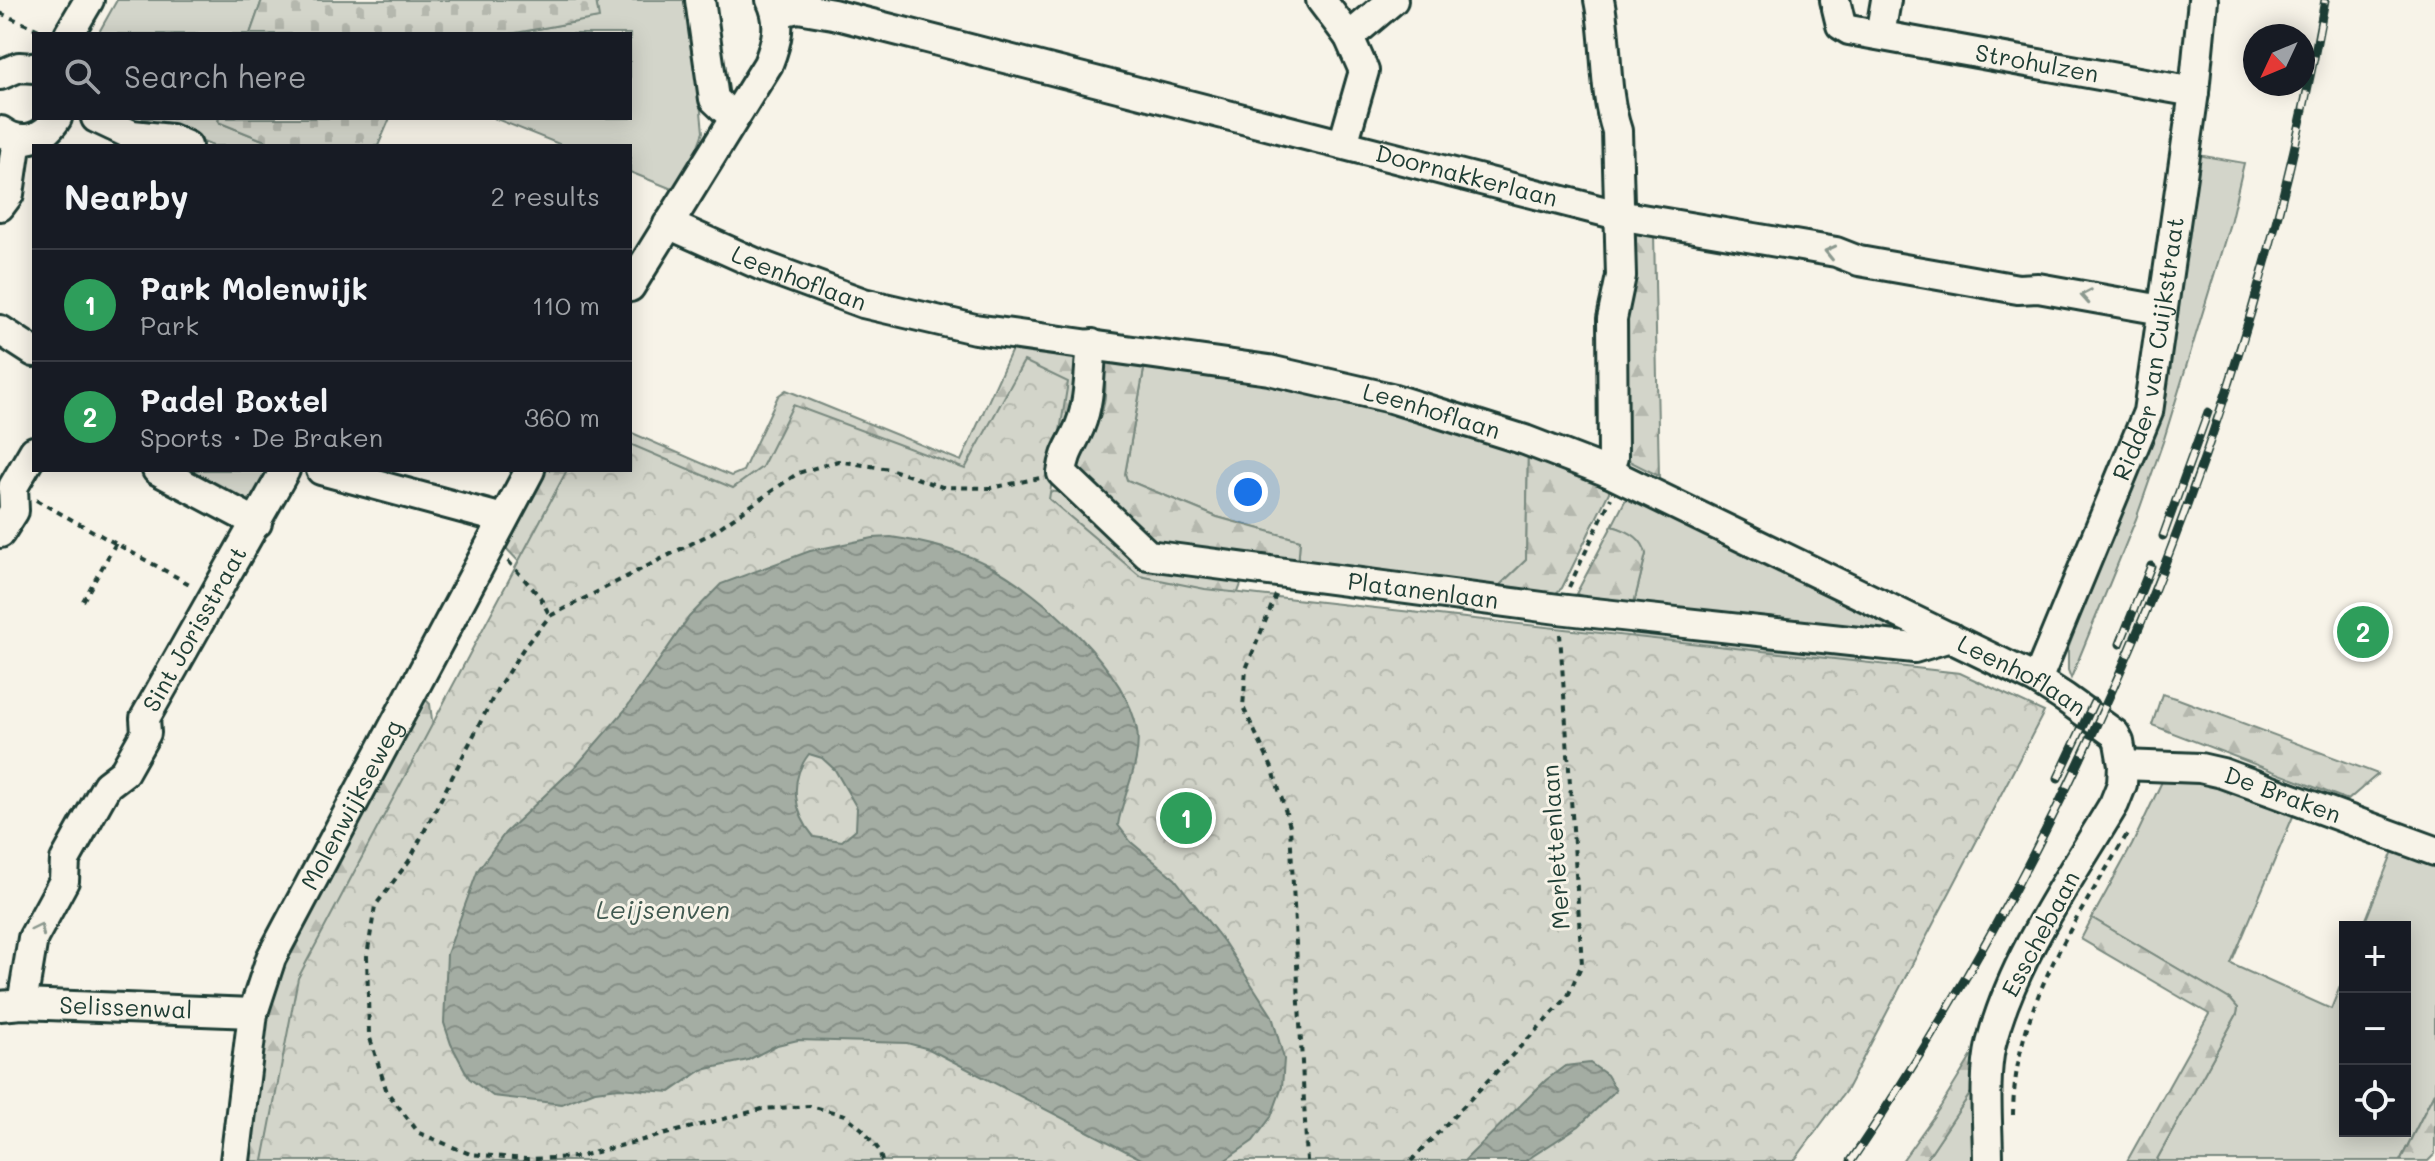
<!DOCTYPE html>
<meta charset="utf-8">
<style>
:root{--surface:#171b24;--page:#20242c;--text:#f1f3f6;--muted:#9ea1a6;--line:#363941;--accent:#7c3aed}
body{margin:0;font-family:Mali,sans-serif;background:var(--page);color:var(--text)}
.controls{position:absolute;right:24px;bottom:24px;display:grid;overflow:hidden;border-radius:0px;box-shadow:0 4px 20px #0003}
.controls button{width:72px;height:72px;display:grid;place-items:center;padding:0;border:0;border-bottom:2px solid var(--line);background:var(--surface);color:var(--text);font:40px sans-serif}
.compass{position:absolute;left:2243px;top:24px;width:72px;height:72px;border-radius:50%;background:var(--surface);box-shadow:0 4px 20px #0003;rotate:226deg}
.you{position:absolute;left:1248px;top:492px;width:28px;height:28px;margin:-20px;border:6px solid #fff;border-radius:50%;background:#1a73e8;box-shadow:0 0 0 12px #1a73e833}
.badge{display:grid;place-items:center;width:52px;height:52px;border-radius:50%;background:var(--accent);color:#fff;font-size:26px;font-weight:700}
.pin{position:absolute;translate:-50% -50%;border:4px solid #fff;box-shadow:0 2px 8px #0006}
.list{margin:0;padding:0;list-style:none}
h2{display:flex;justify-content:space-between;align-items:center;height:104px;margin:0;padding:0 32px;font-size:34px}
h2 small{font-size:26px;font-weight:400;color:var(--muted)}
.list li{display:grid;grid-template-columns:52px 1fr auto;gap:24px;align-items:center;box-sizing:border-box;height:112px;padding:0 32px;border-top:2px solid var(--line)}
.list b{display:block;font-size:30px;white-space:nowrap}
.list p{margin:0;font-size:26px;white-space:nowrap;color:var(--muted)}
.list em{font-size:26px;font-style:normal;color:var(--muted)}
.icon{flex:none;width:44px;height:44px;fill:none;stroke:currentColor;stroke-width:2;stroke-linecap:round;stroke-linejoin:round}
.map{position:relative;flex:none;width:2435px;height:1161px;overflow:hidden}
.search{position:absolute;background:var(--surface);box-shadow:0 4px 20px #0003;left:32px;top:32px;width:600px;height:88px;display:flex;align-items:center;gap:20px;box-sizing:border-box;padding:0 28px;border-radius:0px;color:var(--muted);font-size:30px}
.panel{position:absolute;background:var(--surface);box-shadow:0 4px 20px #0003;left:32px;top:144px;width:600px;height:328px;border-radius:0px}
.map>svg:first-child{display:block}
</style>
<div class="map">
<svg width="2435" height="1161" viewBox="0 0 2435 1161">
<defs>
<pattern id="forest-firs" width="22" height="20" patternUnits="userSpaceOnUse" patternTransform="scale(2)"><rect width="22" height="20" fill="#d3d5ca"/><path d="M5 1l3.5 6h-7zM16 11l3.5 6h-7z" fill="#b5b8ae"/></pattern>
<pattern id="cemetery-stones" width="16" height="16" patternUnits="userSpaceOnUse" patternTransform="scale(2)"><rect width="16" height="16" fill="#d3d5ca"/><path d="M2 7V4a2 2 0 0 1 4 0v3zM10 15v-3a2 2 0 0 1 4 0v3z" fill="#b5b8ae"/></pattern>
<pattern id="park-crowns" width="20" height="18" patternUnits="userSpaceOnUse" patternTransform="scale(2)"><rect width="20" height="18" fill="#d3d5ca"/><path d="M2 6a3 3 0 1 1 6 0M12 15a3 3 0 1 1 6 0" fill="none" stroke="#b5b8ae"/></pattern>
<pattern id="water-waves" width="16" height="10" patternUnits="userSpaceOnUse" patternTransform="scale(2)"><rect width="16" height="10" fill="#a4ada3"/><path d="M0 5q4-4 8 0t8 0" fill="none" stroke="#858e86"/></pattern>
</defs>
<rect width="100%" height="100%" fill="#f7f3e8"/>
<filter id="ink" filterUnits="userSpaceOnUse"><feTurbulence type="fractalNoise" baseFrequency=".0125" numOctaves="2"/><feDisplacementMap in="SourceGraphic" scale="16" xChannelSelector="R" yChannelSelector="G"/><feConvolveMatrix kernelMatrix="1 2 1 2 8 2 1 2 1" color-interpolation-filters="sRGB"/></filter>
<g filter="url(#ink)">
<!-- grass -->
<path fill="#d3d5ca" stroke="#79897f" stroke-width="2" d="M117,0H262L250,34H98Z
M596,0H690L703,132L692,162L672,189L630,172V146H564L494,118H630V34H510L598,18Z
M142,118H219L218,122L278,146H213Z
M2198,155L2244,163L2230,223L2164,439L2136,519L2071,678L2068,670V649L2156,413C2177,328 2186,242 2198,155Z
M1145,364L1308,390L1384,407L1528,450L1526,560L1497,588L1298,566L1300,540L1217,517L1127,480L1125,474Z
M169,470H278L256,511Z
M1630,491L1918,634L1634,603L1646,554C1636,538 1630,531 1612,526Z
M2176,772L2294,814L2231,964L2331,1009L2345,974V1131H2405V927H2363L2393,851L2435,867V1091L2400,1161H2156L2237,1014L2238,1008L2231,1000L2092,918L2132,845L2166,773Z
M1982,1076V1161H1925Z"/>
<!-- forest -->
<path fill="url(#forest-firs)" stroke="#79897f" stroke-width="2" d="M1629,229L1654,233L1659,476L1625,459L1624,265Z
M1014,345L1076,356L1078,405L1054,454L548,592L502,544L543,470H630V432L731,476L743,471L778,396L786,390L961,461Z
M1104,358L1145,364L1125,474L1127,480L1217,517L1300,540L1298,566L1153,547L1076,472C1080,451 1091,436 1100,417C1108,398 1105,378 1104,358Z
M1528,450L1613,484L1562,588L1556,593L1497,588L1526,560Z
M1040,490L1064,493L1098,525L1243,579L1237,595L1159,604L1018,492Z
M1612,526C1627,530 1643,537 1646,554L1634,603L1588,598L1576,594Z
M1626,622L1872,653L1868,657L1852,662H1643Z
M2162,694L2176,698L2378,774L2348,800L2152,725Z
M422,696L430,704L433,728L425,747L406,775L374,848L319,1161H245L265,992Z
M2092,918L2231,1000L2238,1008L2237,1014L2156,1161H2127L2209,1014L2081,939Z
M1985,1034L1982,1076L1925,1161H1902L1941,1106Z
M2435,1091V1154L2428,1161H2400Z"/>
<!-- cemetery -->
<path fill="url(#cemetery-stones)" stroke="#79897f" stroke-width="2" d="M262,0H596L599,18L510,34H250Z
M219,118H390L378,146H278L218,122Z"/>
<!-- park -->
<path fill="url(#park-crowns)" stroke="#79897f" stroke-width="2" d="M1024,361L1068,382L1049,499L1140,576L1205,589L1960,673L2044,712L1847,1089L1794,1161H263L298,978L567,470H630V444L733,488L762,467L793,405L965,469Z"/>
<!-- water -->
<path fill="url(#water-waves)" stroke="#6f8077" stroke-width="2" fill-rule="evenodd" d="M891,537C924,542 960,550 990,566C1041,593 1127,671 1137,730C1142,762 1123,793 1118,825L1131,842L1175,879L1224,942L1272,1016L1284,1059L1282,1087L1271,1117L1253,1141L1224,1161H1145L929,1049L907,1043L798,1040L777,1045L748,1060L702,1070L670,1092L619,1088L595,1091L562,1104L493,1096L469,1078L451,1044L444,1023L447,954L478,870L505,833L578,764L625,710L689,617L721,584L810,551L873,538ZM809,754L822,758L835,770L857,808L856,829L842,841L814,837C794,813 788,781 809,754Z
M1590,1063L1607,1075L1616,1090L1579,1126L1525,1161H1464L1546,1080L1565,1066Z"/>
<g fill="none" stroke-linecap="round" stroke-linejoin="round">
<defs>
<g id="minor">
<path d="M700,0L714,99L734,118"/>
<path d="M1321,0L1349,37L1364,71L1343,144"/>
<path d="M1599,0C1608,43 1603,89 1617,131L1621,276L1612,319L1613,457L1608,472"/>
<path id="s1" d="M1835,0L1841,25L1849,30L2194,92"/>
<path id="s2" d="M778,13L798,8L833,14L1618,215L1836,252L1859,261L2018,289L2038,288L2162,310"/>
<path d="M69,34L89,0"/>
<path d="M1880,35L1886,0"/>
<path d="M1349,37L1393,0"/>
<path d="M0,75L19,67L34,68"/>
<path d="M96,118L132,135L171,139L187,146"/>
<path d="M1,131C21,146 44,139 57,118"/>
<path d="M0,206L9,194L17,139"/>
<path id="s3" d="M668,224L760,265L863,303L975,329L1269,370L1391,398L1525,440L1608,472L2037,680L2065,698L2115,734L2119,742L2123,765L2122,784L2114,804C2070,878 2012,960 1991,1044C1983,1079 1988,1125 1988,1161"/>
<path d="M630,287L768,64C777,41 782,23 771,0"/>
<path d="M0,330L34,352"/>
<path id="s4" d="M1092,344C1089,370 1090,401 1080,426C1072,446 1065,450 1062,473L1148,555L1558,609L1914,648L1950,637"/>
<path d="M157,470L257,523"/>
<path d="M321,470L503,519"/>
<path d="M0,533L14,511L13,487L34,451"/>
<path id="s5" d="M2037,680L2148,412L2194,92L2203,0"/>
<path id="s6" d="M2123,765L2200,768L2222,773L2435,851"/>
<path id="s7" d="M22,1004L33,938L64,881L65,860L107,785L124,772L146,733L145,718L285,470"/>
<path id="s8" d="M0,1006L22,1004L253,1013"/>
<path id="s9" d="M235,1161L253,1013L271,958L530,470"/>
</g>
</defs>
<!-- minor casing -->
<use href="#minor" stroke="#1f3d34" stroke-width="34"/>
<!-- path -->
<path stroke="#1f3d34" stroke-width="4" stroke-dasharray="6 6" stroke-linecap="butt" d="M0,13L46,33
M36,500L193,586
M508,561L540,597L550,616
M1569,587L1611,498
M1276,595L1246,669L1243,707L1273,770L1290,826L1307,1161
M83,601L116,543
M2013,1115C2014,1006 2076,921 2129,831
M882,1161L879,1150L862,1129L845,1115L810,1106L762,1109L577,1157L526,1159L470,1154L419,1133L387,1092L369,1035L367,956L375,906L409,861L499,686L525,646L550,616L710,534L798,473L838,461L890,469L942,487L991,488L1040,478
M1411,1161L1567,998L1582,964L1560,634"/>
<!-- minor -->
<use href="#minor" stroke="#f7f3e8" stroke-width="28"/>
<defs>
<path id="rail" d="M2163,536L2208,412
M2120,644L2151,566
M2058,778L2094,702
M1851,1161C2087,812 2250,415 2325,0"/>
</defs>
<!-- rail casing -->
<use href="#rail" stroke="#1f3d34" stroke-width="9"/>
<!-- rail -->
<use href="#rail" stroke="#f7f3e8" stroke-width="6" stroke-dasharray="18" stroke-linecap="butt"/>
</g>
<!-- one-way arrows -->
<defs><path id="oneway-chevron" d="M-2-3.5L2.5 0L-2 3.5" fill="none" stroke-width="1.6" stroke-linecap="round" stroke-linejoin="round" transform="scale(2)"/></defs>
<g stroke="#8b988e">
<use href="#oneway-chevron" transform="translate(1830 252) rotate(-167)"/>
<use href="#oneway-chevron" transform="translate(2086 296) rotate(-170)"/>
<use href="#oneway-chevron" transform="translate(39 929) rotate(-64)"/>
</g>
</g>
<g text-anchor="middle" stroke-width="6" stroke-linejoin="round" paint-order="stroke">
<!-- street labels -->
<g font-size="24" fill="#1f3d34" stroke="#f7f3e8">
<text dy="8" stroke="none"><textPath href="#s1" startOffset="226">Strohulzen</textPath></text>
<text dy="8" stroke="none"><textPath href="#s2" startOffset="710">Doornakkerlaan</textPath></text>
<text dy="8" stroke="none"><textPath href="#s3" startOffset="142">Leenhoflaan</textPath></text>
<text dy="8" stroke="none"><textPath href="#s5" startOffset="352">Ridder van Cuijkstraat</textPath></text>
<text dy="8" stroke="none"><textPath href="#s3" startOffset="790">Leenhoflaan</textPath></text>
<text dy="8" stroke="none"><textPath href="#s4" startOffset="530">Platanenlaan</textPath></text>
<text dy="8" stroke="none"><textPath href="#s7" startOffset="422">Sint Jorisstraat</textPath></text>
<text dy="8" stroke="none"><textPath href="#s3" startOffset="1438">Leenhoflaan</textPath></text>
<text dy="8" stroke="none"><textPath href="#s6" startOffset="164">De Braken</textPath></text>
<text dy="8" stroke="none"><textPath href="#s9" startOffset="380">Molenwijkseweg</textPath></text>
<text transform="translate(1556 847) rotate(-94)" y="8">Merlettenlaan</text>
<text transform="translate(2041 934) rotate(-62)" y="8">Esschebaan</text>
<text dy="8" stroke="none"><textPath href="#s8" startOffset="126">Selissenwal</textPath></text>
</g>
<!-- water labels -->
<g font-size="26" font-style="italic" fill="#405950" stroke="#f7f3e8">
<text x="663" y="919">Leijsenven</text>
</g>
</g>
</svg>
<div class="controls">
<button>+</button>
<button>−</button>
<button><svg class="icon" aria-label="locate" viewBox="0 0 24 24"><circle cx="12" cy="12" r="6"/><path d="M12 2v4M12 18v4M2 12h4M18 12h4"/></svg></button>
</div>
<svg class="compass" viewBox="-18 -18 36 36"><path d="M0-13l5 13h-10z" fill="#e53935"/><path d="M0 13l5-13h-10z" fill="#9ea1a6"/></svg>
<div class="you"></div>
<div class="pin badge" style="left:1186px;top:818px;background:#2e9e5b">1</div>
<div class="pin badge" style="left:2363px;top:632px;background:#2e9e5b">2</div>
<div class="search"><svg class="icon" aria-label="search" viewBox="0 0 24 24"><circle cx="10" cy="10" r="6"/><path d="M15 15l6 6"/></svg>Search here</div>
<section class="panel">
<h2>Nearby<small>2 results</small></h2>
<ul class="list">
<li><span class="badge" style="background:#2e9e5b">1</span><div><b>Park Molenwijk</b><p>Park</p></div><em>110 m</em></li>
<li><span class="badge" style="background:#2e9e5b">2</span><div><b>Padel Boxtel</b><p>Sports · De Braken</p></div><em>360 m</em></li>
</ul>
</section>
</div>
